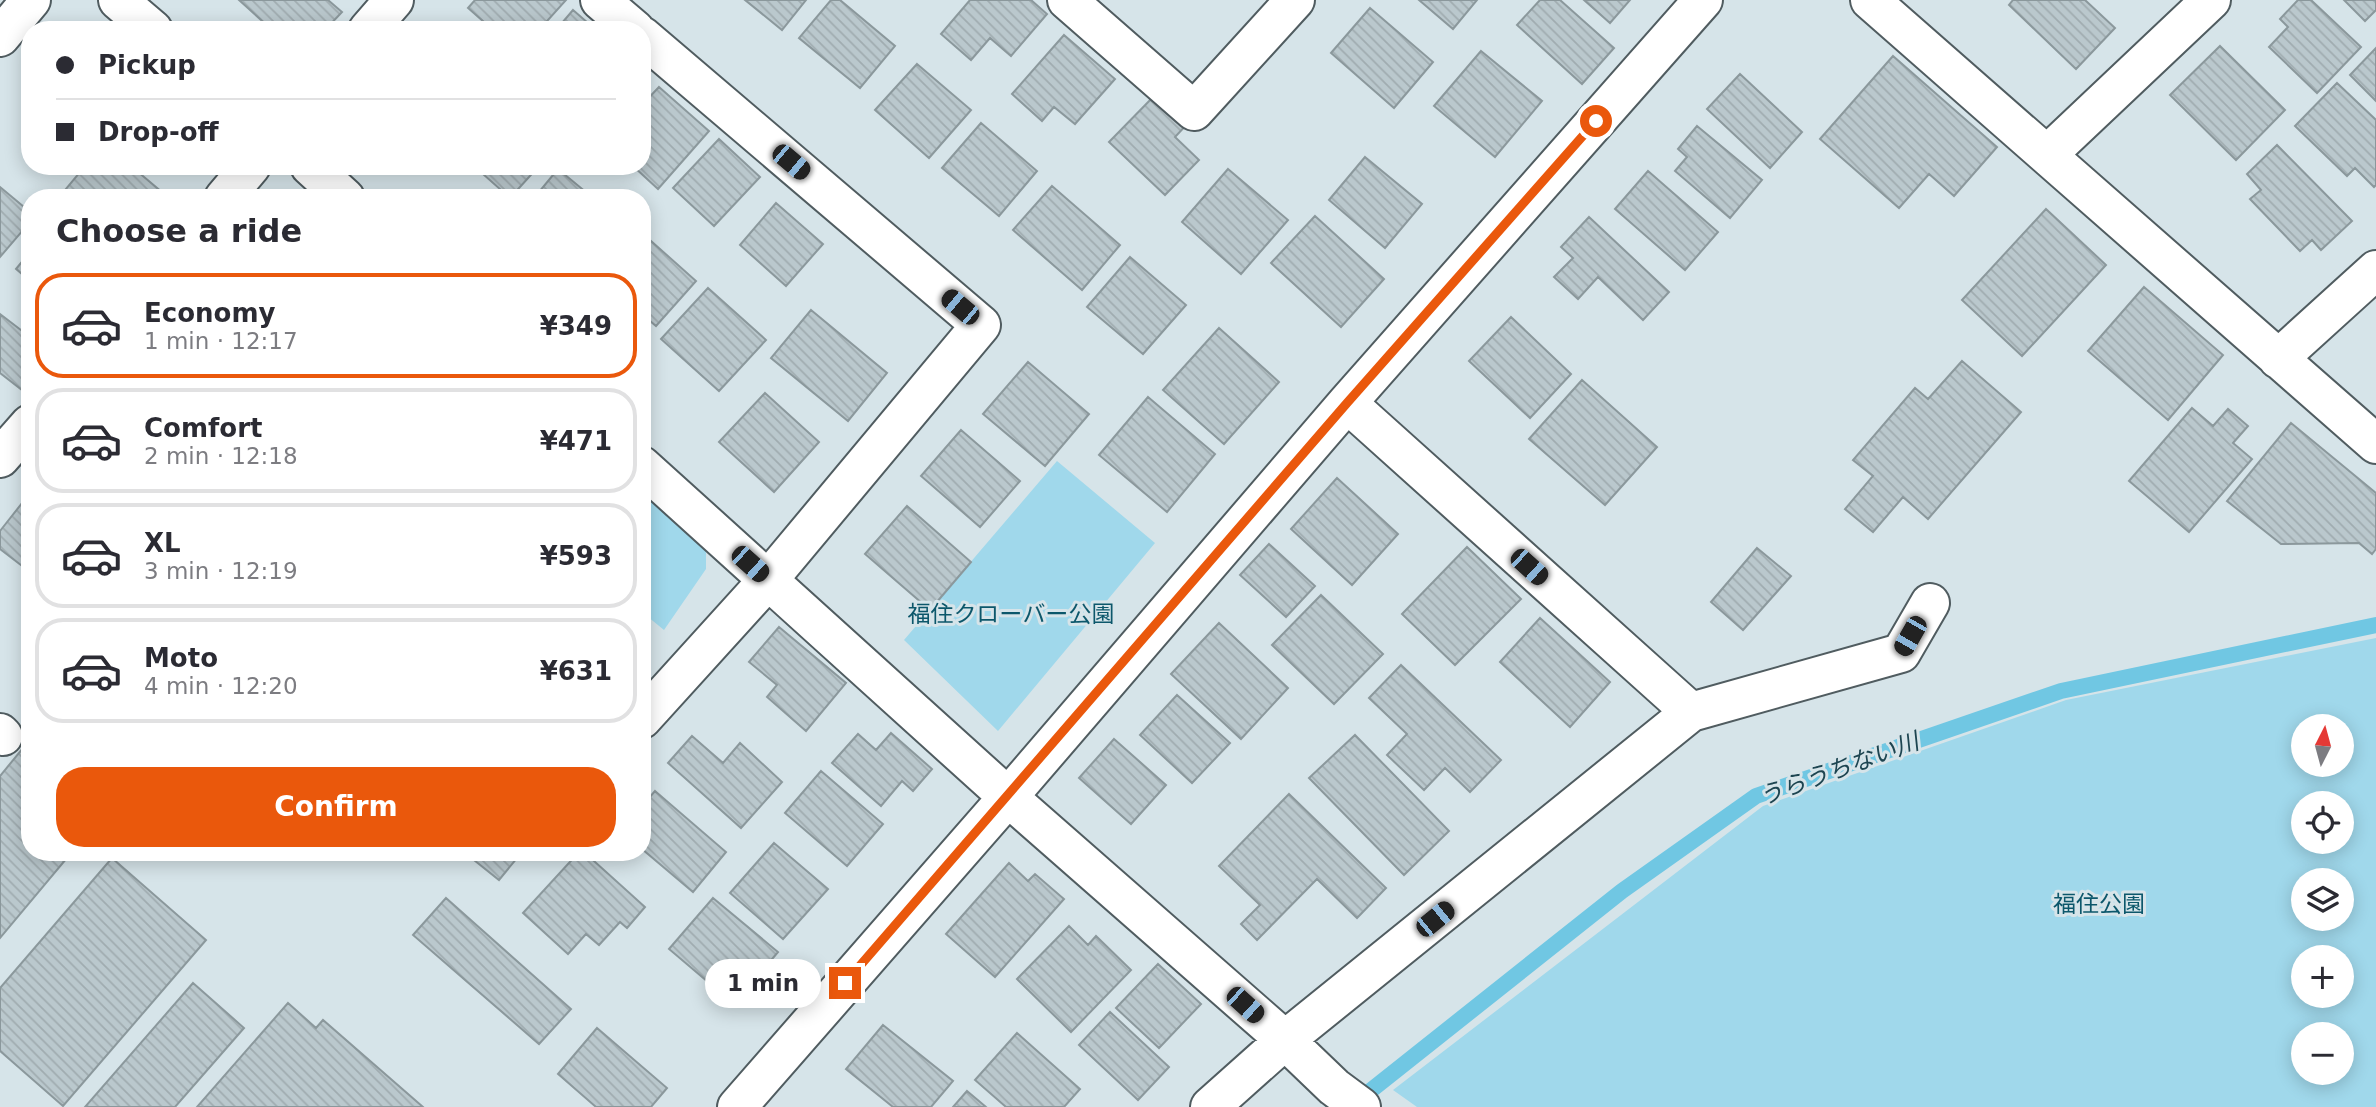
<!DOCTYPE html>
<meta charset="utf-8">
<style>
body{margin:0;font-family:"DejaVu Sans","Noto Sans JP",sans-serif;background:#f2f2f3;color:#2b2b33;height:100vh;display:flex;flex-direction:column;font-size:26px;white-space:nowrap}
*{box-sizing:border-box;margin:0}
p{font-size:23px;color:#7c7c81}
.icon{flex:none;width:38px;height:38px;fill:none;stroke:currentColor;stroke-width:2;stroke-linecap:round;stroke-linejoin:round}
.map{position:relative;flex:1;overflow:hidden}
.sheet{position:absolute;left:21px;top:189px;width:630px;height:672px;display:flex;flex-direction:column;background:#fff;border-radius:28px;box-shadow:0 4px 18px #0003}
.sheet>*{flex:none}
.guide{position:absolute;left:21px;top:21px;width:630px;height:154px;border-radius:28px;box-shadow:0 4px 18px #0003;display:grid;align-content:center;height:154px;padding:0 35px;background:#fff}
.needle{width:46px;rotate:6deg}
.tools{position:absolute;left:2291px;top:714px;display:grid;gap:14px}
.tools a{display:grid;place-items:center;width:63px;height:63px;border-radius:50%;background:#fff;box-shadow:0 4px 18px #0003;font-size:35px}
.end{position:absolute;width:32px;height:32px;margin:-16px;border:9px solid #ea580c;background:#fff;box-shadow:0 0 0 4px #fff}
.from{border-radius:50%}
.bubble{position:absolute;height:49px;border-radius:24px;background:#fff;box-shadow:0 4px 18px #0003;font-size:23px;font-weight:800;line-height:49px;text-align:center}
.car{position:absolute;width:21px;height:42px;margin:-21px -10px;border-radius:9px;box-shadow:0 0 5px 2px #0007;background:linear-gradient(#222 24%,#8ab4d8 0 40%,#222 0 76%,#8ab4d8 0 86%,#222 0)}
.guide b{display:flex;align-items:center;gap:24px;height:66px;font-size:26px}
.guide b+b{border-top:2px solid #e1e1e2}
.guide i{width:18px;height:18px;background:#2b2b33}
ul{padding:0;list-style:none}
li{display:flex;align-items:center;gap:21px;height:105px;margin:0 14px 10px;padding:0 21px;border:4px solid #e1e1e2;border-radius:28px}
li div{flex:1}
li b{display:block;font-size:26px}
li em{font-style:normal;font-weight:800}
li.on{border-color:#ea580c}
li>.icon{width:63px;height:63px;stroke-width:1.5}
h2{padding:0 35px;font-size:32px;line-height:84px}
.action{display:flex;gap:14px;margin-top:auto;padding:14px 35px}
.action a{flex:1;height:80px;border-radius:28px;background:#ea580c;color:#fff;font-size:28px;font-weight:800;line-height:80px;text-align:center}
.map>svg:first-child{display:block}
.green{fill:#a0d8eb;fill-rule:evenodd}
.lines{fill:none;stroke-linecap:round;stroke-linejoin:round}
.stream{stroke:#70c7e3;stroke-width:16}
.building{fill:url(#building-back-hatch);stroke:#8b989c;stroke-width:2}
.minor-casing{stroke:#505c60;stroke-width:42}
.minor{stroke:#fff;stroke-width:38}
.route{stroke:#ea580c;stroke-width:9}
.labels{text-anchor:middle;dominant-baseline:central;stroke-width:6;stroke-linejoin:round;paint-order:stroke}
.park-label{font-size:23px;fill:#0c576b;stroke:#d6e4e9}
.water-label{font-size:24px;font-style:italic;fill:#1d4551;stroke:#d6e4e9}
</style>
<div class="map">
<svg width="2376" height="1107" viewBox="0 0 2376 1107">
<defs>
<pattern id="building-back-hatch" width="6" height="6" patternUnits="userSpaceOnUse" patternTransform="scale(1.75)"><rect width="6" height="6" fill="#bac8cd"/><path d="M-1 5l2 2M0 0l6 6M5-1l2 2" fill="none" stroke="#a0acb0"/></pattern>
</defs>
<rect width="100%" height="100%" fill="#d6e4e9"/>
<!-- green -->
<path class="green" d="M1057 461 1155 543 998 731 904 640Z
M642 492 706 541V569L664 630 642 612Z
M2376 638V1107H1417L1393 1090 1763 806 2066 700ZM2303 726H2342V765H2303ZM2303 803H2342V842H2303ZM2303 880H2342V919H2303ZM2303 957H2342V996H2303ZM2303 1034H2342V1073H2303Z"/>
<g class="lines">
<!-- stream -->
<path class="stream" d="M1355 1103 1622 891 1756 796 2061 691 2376 625"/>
</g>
<!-- building -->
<path class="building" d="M239 0H328L342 12 325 30H272Z
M475 0H566L539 30H493L468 8Z
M745 0H806L782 30Z
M831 0H840L895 46 860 88 799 38Z
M970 0H1031L1047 14 1011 56 990 38 971 60 941 34Z
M1419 0H1477L1453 29Z
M1540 0H1560L1614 48 1582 84 1517 25Z
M1584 0H1630L1610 23Z
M2013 0H2085L2115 28 2076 69 2009 5Z
M2298 0H2311L2361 47 2317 93 2269 47 2288 27 2280 19Z
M2344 0H2376V10L2365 21Z
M1370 8 1433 62 1394 108 1331 53Z
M573 10 596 30H556Z
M1064 35 1115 79 1075 124 1054 107 1042 121 1012 94Z
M2220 46 2285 110 2236 160 2170 95Z
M2376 48V101L2350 75Z
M1481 51 1542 101 1495 157 1434 106Z
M1893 56 1997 147 1954 196 1929 174 1899 208 1820 139Z
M917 64 971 110 929 158 875 110Z
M1740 74 1802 132 1770 168 1707 109Z
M2337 83 2376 120V185L2374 187 2355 168 2347 176 2295 126Z
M659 87 709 131 658 189 633 166H642V105Z
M1158 92 1189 122 1175 137 1199 160 1165 195 1109 142Z
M981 123 1037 171 999 216 942 168Z
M1697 126 1762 180 1730 218 1675 171 1687 157 1678 149Z
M719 139 760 177 714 226 673 188Z
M2277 145 2352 221 2321 250 2312 240 2300 251 2250 199 2261 190 2247 174Z
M1365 157 1422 204 1385 248 1329 200Z
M85 166H131L169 198H75L65 190Z
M474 166H539L510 198Z
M558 169 593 198H534Z
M1228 169 1288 220 1241 274 1182 222Z
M1648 171 1718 232 1685 270 1615 209Z
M1052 186 1120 245 1082 290 1013 230Z
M0 187 30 212V222L0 257Z
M776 203 823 244 786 286 740 245Z
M2046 209 2106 265 2022 356 1962 300Z
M1315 216 1384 279 1341 327 1271 263Z
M1589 217 1669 292 1643 320 1598 277 1578 299 1554 277 1573 258 1561 247Z
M642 233 696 281 656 326 642 314Z
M30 252V281L16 269Z
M1130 257 1186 305 1143 354 1087 307Z
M2144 287 2223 355 2168 420 2088 351Z
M708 288 766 340 719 391 661 339Z
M811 310 887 373 848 421 771 358Z
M0 314 30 337V379L22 390 0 373Z
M1511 317 1571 374 1530 418 1469 361Z
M1219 328 1279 382 1224 444 1163 390Z
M1962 361 2021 412 1928 519 1903 497 1873 532 1845 509 1873 476 1853 460 1915 388 1928 399Z
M1028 362 1089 414 1045 466 983 414Z
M1582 380 1657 447 1605 505 1529 439Z
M765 393 819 442 774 492 719 442Z
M1148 397 1215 454 1167 512 1099 455Z
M2192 408 2213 426 2228 409 2248 426 2233 443 2252 459 2189 532 2129 481Z
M2291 423 2376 493V549L2372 554 2359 543 2281 544 2227 501Z
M961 430 1020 481 980 527 921 476Z
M1337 478 1398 534 1352 585 1291 529Z
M30 493V572L0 549V531Z
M907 506 971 562 930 610 865 554Z
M1269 544 1315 586 1286 617 1240 575Z
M1467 547 1521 599 1455 665 1402 614Z
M1757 548 1791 576 1743 630 1711 602Z
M1321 595 1383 654 1334 704 1272 645Z
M1540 618 1610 682 1570 727 1500 662Z
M1219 623 1288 688 1241 739 1171 674Z
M779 627 846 683 806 731 767 697 777 685 749 662Z
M1401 665 1501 760 1470 792 1445 768 1424 790 1387 755 1407 734 1369 698Z
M1177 695 1230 743 1192 783 1140 735Z
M891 733 932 769 913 791 902 781 881 806 832 763 858 734 876 750Z
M1355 735 1449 831 1404 875 1309 778Z
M692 736 723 763 740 743 782 782 741 828 668 763Z
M1114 739 1166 785 1131 824 1079 778Z
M28 742 30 852H72L0 938V776Z
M821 771 883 824 847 866 785 813Z
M655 791 726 852 693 892 642 849V833L647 828 642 824V806Z
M1289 794 1386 888 1357 918 1317 879 1257 940 1241 924 1260 905 1219 866Z
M774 843 828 889 783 939 730 893Z
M464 852H522L499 880Z
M579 852H584L645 907 627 928 620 922 599 945 586 934 568 954 523 913Z
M112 858 206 940 63 1106 0 1051V988Z
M1009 863 1028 881 1035 874 1064 899 995 977 946 934Z
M446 898 571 1009 539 1044 413 935Z
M713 898 778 952 734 1004 669 949Z
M1069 926 1088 945 1096 936 1131 970 1071 1032 1017 979Z
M1158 964 1201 1004 1159 1048 1116 1008Z
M193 983 244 1028 175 1107H85Z
M288 1003 316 1028 323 1020 423 1107H197Z
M1110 1012 1169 1067 1138 1100 1079 1045Z
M883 1025 953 1081 931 1107H893L846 1069Z
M597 1028 667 1088 651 1107H596L558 1074Z
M1017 1033 1080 1089 1064 1107H1006L975 1080Z
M967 1091 986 1107H953Z"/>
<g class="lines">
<!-- minor casing -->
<g class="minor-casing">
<path id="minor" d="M118 0 153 30
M600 0 635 30
M1067 0 1194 111 1295 0
M1870 0 2376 444
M368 30 394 0
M642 36 981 325 768 580 642 719
M0 37 31 0
M2048 154 2211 0
M310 166 345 198
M224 198 251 166
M2278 359 2376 270
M1347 403 1691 712
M0 458 30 424
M642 466 1008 797 1285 1040 1334 1087 1361 1107
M0 733 3 736
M737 1107 1008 797 1347 403 1703 0
M1210 1107 1285 1040 1691 712 1901 653 1930 603"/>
</g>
<!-- minor -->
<use href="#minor" class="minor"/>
</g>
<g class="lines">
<!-- route -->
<path class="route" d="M845 983 1347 403 1596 121"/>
</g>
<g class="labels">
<!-- park labels -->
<g class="park-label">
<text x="1011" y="614">福住クローバー公園</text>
<text x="2099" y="904">福住公園</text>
</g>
<!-- water labels -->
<g class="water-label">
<text transform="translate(1839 769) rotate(-20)">うらうちない川</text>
</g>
</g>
</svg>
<div class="tools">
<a><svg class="needle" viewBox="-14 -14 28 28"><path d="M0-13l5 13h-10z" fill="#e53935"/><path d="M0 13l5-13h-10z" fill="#7c7c81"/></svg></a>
<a><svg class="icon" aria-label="locate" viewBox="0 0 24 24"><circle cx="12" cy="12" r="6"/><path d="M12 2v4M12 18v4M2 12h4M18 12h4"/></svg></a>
<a><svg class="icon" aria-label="layers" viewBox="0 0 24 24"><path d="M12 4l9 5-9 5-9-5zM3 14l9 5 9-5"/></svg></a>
<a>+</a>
<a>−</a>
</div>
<i class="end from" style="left:1596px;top:121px"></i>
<i class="end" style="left:845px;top:983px"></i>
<div class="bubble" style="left:705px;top:959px;width:116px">1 min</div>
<i class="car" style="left:791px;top:162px;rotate:130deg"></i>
<i class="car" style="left:960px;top:307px;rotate:310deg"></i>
<i class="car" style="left:750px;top:564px;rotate:132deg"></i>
<i class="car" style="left:1529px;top:567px;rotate:132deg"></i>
<i class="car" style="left:1910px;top:636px;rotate:210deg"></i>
<i class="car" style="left:1435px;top:919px;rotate:51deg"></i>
<i class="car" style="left:1245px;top:1005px;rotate:132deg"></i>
<div class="guide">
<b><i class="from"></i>Pickup</b>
<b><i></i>Drop-off</b>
</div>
<section class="sheet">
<h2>Choose a ride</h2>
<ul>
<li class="on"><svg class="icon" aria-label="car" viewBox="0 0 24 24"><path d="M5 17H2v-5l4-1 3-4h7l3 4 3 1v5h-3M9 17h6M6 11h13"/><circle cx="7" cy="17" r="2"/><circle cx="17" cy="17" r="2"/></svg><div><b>Economy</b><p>1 min · 12:17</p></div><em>¥349</em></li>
<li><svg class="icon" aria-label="car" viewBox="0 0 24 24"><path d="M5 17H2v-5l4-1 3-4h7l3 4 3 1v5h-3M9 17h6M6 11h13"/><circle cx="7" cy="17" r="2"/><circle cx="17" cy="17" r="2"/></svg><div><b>Comfort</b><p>2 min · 12:18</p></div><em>¥471</em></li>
<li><svg class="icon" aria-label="car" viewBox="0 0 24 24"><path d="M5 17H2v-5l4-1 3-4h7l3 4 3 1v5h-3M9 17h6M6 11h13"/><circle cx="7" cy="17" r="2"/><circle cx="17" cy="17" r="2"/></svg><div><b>XL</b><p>3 min · 12:19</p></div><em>¥593</em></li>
<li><svg class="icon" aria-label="car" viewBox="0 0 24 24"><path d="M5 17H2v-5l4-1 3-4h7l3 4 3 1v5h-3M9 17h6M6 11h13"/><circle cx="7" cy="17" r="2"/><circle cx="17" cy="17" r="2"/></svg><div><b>Moto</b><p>4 min · 12:20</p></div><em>¥631</em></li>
</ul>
<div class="action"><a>Confirm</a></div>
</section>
</div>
